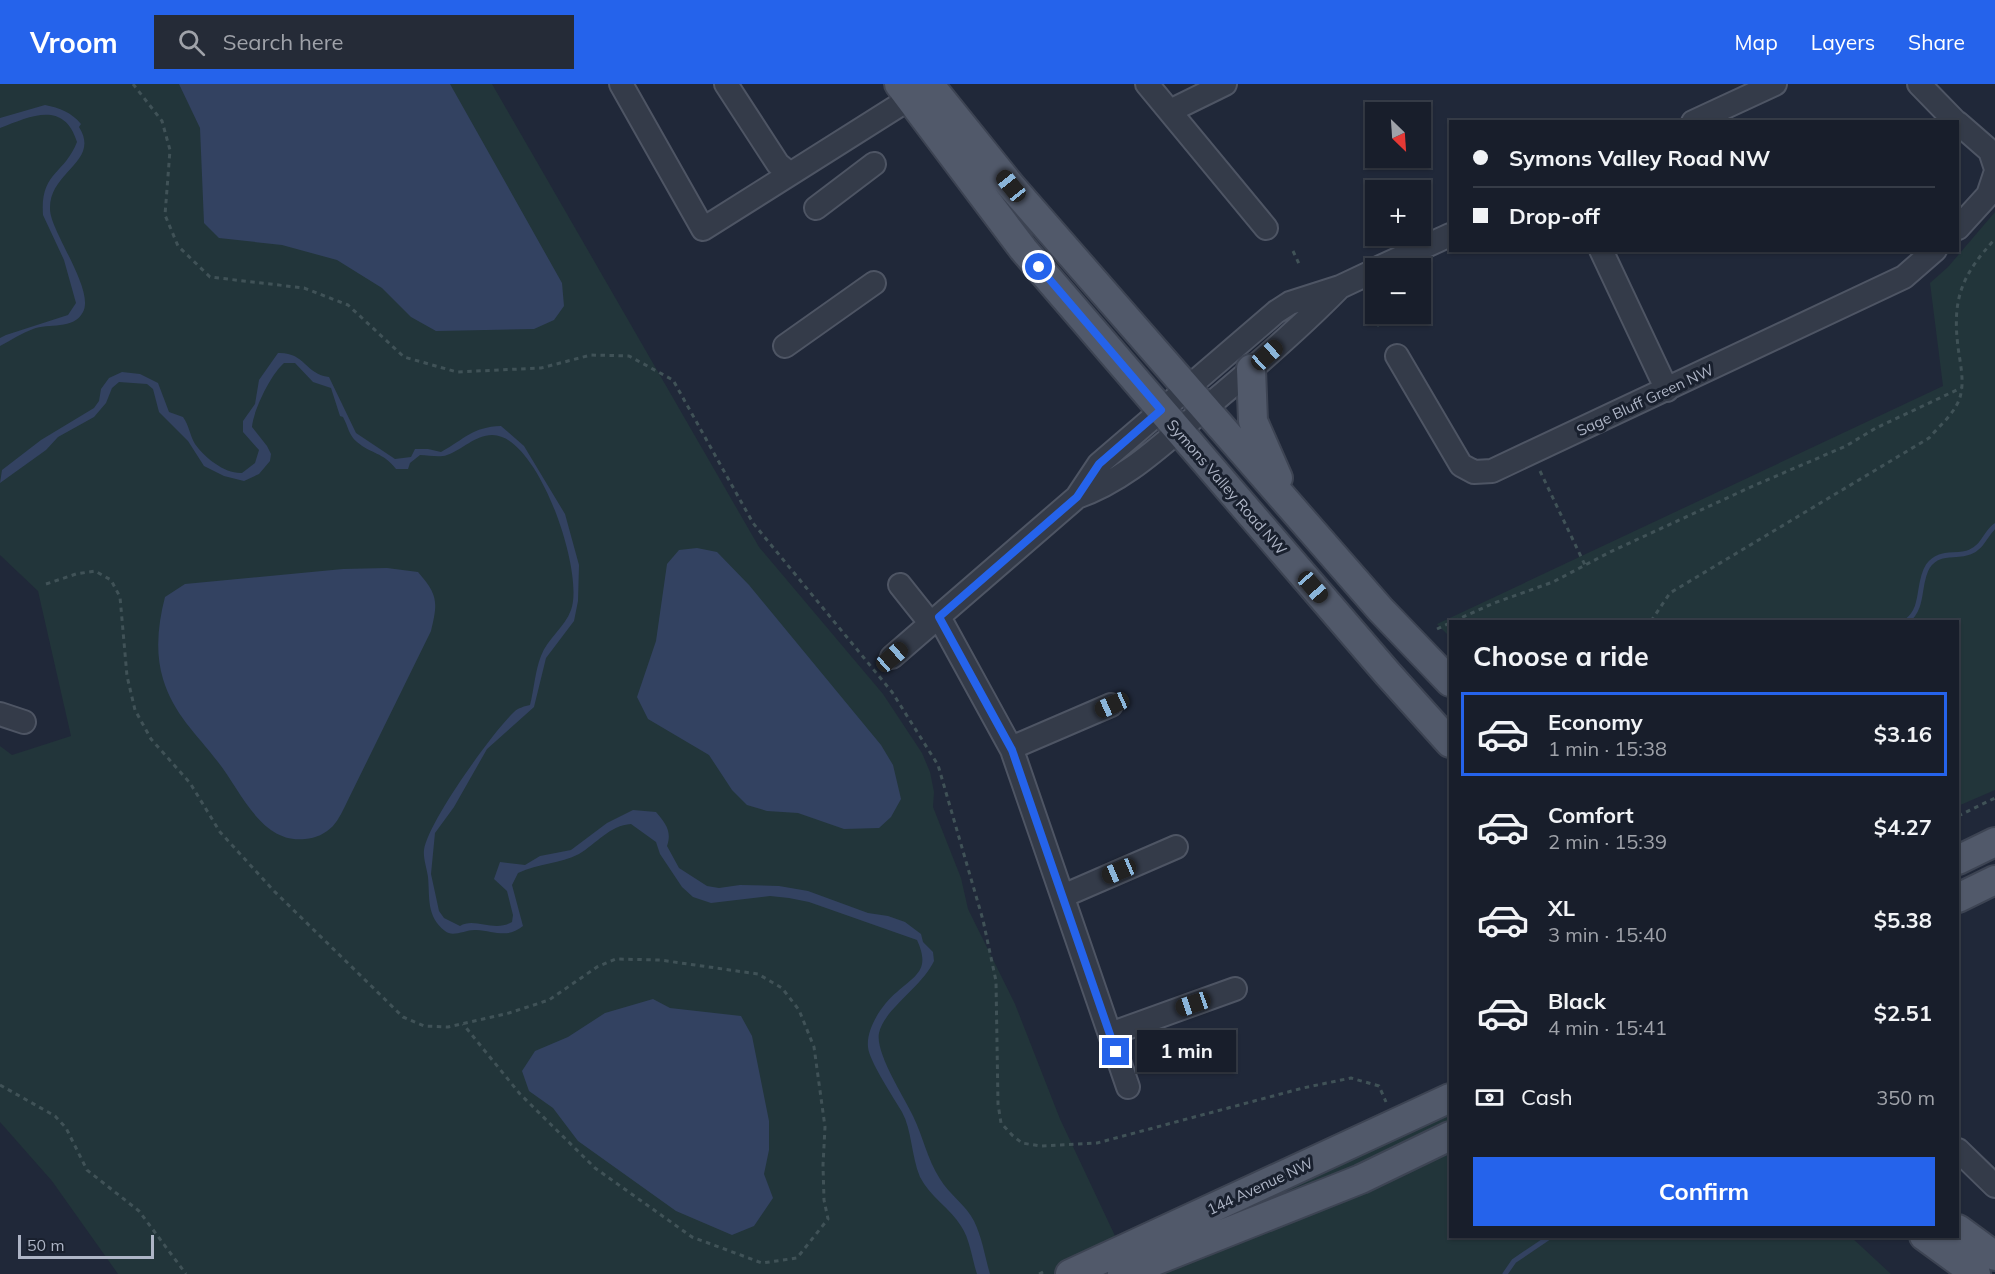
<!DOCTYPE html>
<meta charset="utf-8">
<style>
body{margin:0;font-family:Mulish,sans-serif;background:#252b37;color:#f1f3f6;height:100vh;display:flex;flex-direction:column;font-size:22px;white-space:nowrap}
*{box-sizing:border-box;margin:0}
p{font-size:20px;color:#9fa2a9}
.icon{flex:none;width:33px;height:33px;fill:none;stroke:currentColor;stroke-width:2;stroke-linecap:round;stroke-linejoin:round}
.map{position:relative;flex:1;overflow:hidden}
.drawer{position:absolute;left:1449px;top:536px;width:510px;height:618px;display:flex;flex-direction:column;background:#181e2b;border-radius:0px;box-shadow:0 2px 4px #0004,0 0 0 2px #363c47}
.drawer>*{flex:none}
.banner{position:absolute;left:1449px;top:36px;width:510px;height:132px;border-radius:0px;box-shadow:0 2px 4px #0004,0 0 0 2px #363c47;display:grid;align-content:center;height:132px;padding:0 24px;background:#181e2b}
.needle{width:39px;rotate:155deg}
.fabs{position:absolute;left:1365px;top:18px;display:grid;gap:12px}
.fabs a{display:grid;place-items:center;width:66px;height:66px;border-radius:0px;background:#181e2b;box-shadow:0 2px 4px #0004,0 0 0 2px #363c47;font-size:30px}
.scale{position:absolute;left:18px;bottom:15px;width:136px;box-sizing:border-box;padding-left:6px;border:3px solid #aeb5c6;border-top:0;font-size:16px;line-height:21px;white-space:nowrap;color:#aeb5c6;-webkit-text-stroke:4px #19202e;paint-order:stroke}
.end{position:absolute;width:27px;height:27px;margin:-14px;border:8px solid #2563eb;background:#fff;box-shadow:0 0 0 3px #fff}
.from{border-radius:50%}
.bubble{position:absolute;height:42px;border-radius:0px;background:#181e2b;box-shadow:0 2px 4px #0004,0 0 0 2px #363c47;font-size:20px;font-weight:700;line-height:42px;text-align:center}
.car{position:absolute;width:18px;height:36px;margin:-18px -9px;border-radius:8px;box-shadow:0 0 4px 2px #0007;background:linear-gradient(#222 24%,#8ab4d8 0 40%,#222 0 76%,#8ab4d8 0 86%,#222 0)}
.banner b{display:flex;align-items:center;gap:21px;height:57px;font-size:22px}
.banner b+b{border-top:2px solid #363c47}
.banner i{width:15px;height:15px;background:#f1f3f6}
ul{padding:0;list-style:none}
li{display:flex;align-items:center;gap:18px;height:84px;margin:0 12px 9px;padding:0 12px;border:3px solid transparent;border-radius:0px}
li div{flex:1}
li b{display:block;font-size:22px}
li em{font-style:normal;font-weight:700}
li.selected{border-color:#2563eb}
li>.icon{width:54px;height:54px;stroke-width:1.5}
h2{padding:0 24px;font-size:27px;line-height:72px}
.pay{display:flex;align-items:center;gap:15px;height:66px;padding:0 24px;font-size:22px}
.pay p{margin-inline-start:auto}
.primary-button{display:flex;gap:12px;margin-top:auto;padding:12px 24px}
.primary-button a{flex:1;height:69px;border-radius:0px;background:#2563eb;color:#fff;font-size:24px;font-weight:700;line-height:69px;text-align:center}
header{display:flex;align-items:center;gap:36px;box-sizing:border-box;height:84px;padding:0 30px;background:#2563eb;color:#fff}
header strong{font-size:28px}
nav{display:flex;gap:33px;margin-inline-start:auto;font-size:21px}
.search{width:420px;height:54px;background:#252b37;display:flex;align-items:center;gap:15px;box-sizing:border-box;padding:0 21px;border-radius:0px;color:#9fa2a9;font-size:22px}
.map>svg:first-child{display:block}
.green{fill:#22353a}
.water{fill:#334261}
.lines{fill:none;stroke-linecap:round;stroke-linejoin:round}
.stream{stroke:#334261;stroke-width:5}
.minor-casing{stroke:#4e5564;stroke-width:26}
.major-casing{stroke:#3d4453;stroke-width:32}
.path{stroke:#405257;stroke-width:3;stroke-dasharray:4.5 4.5;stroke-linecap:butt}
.minor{stroke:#343b49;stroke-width:22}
.major{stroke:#51596a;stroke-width:28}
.route{stroke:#2563eb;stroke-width:8}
.labels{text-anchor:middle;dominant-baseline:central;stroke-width:6;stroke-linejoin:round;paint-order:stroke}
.street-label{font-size:15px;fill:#aeb5c6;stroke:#19202e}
</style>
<header>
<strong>Vroom</strong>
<div class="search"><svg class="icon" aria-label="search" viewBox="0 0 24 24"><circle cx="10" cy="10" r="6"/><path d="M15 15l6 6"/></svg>Search here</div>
<nav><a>Map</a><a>Layers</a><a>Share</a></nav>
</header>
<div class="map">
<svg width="1995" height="1190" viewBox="0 0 1995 1190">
<rect width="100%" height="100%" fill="#202839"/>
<!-- green -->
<path class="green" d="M0 0H492L759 463 883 610 922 669 930 688 934 708 933 723 961 794 968 825 1015 920 1060 1035 1132 1188 1450 1022V1152H1850L1891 1190H118L52 1097 0 1038V662L12 671 71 652 38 507 0 471Z
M1995 128V706L1958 722V537H1450V553L1437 540 1943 302 1930 199 1948 183Z"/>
<!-- water -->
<path class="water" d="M179 0H450L562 199 564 222 554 236 534 245 436 247 411 233 382 204 337 176 282 161 219 154 204 139 200 44Z
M45 21C60 24 71 28 81 40L79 43C101 78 49 87 50 125 50 147 95 206 83 228 74 246 48 239 33 245 22 249 11 256 0 262V254L6 251 68 231 76 219 64 176 43 131C40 88 64 91 77 58 64 16 31 32 0 44V34Z
M278 269C305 268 305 290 329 293L356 349 395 375 411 373 415 365H428L441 368C465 355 472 343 501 342L524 362 565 430 579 481 578 517 574 537 546 574 534 623 487 665 454 723 435 749 431 790 439 827 444 834 460 842C475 833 494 849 512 838L513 831 507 807 494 795 500 778 525 781 540 772 571 766 607 739 633 726 656 728C666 740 672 747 667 762L679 784 707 802 719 804 740 801 779 802 808 807 868 829 888 832 905 838 921 850 923 858 933 868 934 877C922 903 884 925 879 949 875 969 904 1013 913 1032 923 1052 927 1075 940 1095 949 1110 966 1121 974 1137 982 1153 985 1173 990 1190H977C972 1175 970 1155 961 1142 950 1124 930 1113 920 1093 911 1071 912 1046 902 1028 894 1014 869 977 868 963 866 944 883 919 897 908 918 890 930 885 917 856L809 818 789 814 770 812 711 819 693 813 682 803 660 770 656 758 631 740C610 741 596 760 579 770 560 780 539 779 518 789L512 801 523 842C507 855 495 847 476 846 466 845 453 854 445 847 426 832 430 814 428 793 427 785 423 774 424 766 428 738 492 649 514 628 518 624 525 622 530 621 534 605 535 587 541 572 547 555 565 543 571 526 585 489 538 350 492 351 475 351 462 366 447 371 439 374 429 371 420 371L410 379 408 385H396C383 368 371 370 357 358 349 352 348 342 343 333L340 332 331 304 313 298 295 279H284C271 290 253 327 252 343L267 362 271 370 270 377 259 390 244 397 224 392 204 382 188 357 159 328 153 305 147 300 119 298 112 304 106 319 94 333 58 353 46 366 0 399 2 386 41 356 94 324 99 317 101 305 109 294 122 288 140 290 158 299 169 328 183 333C189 341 190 352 195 360 205 374 225 390 242 389L255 379 259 366 243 348V337L255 320 259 296Z
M697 464 717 468 749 501 881 661 893 681 901 715 891 733 879 744 844 745 798 729 767 727 747 721 732 706 709 671 648 635 637 613 656 557 667 480 679 466Z
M387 484 418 488C438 511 438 518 431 547L347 718C343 726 339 735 333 742 325 750 316 754 305 755 261 760 241 707 218 678 196 649 174 631 163 595 155 568 158 540 165 513L185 500 343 485Z
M653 915 670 924 741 932 752 952 769 1037V1066L764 1090 773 1114 754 1142 732 1151 676 1127 578 1057 553 1024 529 1007 522 987 535 967 568 953 605 929Z"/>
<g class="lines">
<!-- stream -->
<path class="stream" d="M1907 537C1925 523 1917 499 1928 482 1939 466 1955 474 1970 468 1983 463 1985 450 1995 442
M1505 1190 1514 1177 1551 1152"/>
<!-- minor casing -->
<g class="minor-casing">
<path id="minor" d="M621 0 703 145 909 15
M726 0 778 80 789 89
M1147 0 1266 144
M1919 0 1956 38
M1170 27 1225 0
M1693 38 1775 0
M1958 39 1990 67 1995 82
M816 124 874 80
M1958 144 1988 111 1995 90
M1601 166 1667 306
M1378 184 1450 151
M785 262 874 199
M1397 272 1461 381 1474 388 1492 387 1904 193 1935 166
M1077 413C1126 396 1162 360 1202 327 1249 288 1296 248 1339 204
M900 501 931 540
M939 533 1012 666 1128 1003
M892 573 1077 413 1099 380 1276 228 1290 219 1340 203 1376 186
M0 630 24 638
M1011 664 1111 621
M1063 812 1176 763
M1110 950 1235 905
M1958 1066 1995 1102"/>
</g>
<!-- major casing -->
<g class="major-casing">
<path id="major" d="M899 0 1023 165 1388 590 1450 659
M929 0 1011 102 1380 525 1450 598
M1251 285 1253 337 1278 394
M1958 776 1995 758
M1958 814 1995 796
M1958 1145 1995 1172
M1924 1152 1976 1190
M1070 1190 1450 1014
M1122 1190 1361 1095 1450 1052"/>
</g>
<!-- path -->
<path class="path" d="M133 0 162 37 170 66 165 131 178 162 210 193 304 204 348 221 404 273 457 288 541 284 591 271 629 272 673 296 753 439 892 608 938 681 983 836 996 897 998 1020 1001 1039 1012 1051 1022 1059 1040 1062 1097 1059 1303 1004 1351 994 1379 1002 1386 1018
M1293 167 1300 182
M1373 230 1380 244
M1540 387 1585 481
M46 500 76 490 95 487 111 496 120 513 127 592 135 626 151 655 190 699 220 748 274 807 403 933 424 942 448 943 509 929 549 916 597 883 616 875 660 876 758 890 782 904 799 926 814 963 825 1043 823 1081 824 1116 828 1135 797 1174 762 1179 692 1153 595 1084 520 1010 463 940
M1454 537 1494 519 1553 498 1610 468 1753 402 1846 362 1876 344 1961 304
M1651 537 1670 509 1929 354C1940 341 1958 327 1961 309 1964 295 1960 278 1958 263 1952 214 1962 191 1995 155
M1437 545 1450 539
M1958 732 1995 714
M0 1001 55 1032 66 1044 87 1086 139 1127 186 1190
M1039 1190 1047 1186"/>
<!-- minor -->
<use href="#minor" class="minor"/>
<!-- major -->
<use href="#major" class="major"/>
</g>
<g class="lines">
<!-- route -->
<path class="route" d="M1039 183 1161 326 1099 380 1077 413 939 533 1012 666 1116 968"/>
</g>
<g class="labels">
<!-- street labels -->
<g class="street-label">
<text transform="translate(1645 316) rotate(-25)">Sage Bluff Green NW</text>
<text transform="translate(1227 403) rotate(49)">Symons Valley Road NW</text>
<text transform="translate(1260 1102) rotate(-25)">144 Avenue NW</text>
</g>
</g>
</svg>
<div class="fabs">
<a><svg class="needle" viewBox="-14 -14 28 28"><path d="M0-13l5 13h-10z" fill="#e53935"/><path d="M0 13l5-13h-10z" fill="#9fa2a9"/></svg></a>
<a>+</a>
<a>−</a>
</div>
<div class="scale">50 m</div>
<i class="end from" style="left:1039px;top:183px"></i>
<i class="end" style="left:1116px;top:968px"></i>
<div class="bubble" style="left:1137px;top:946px;width:99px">1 min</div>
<i class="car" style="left:1011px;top:102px;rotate:321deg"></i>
<i class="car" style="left:1267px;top:271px;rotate:48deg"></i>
<i class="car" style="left:1313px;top:503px;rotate:139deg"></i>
<i class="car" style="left:892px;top:573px;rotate:49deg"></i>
<i class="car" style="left:1112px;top:621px;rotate:246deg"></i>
<i class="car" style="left:1119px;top:787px;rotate:247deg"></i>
<i class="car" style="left:1193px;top:920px;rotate:251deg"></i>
<div class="banner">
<b><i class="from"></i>Symons Valley Road NW</b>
<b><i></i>Drop-off</b>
</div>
<section class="drawer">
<h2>Choose a ride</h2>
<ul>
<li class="selected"><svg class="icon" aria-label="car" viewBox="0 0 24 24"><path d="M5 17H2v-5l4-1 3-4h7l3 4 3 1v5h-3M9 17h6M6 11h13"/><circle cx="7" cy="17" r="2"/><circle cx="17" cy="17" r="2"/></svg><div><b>Economy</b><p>1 min · 15:38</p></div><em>$3.16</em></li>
<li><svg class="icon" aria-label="car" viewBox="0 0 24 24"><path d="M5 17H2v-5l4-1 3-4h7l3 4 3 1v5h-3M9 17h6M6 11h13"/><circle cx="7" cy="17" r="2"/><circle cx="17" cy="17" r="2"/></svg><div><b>Comfort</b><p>2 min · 15:39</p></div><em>$4.27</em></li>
<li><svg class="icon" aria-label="car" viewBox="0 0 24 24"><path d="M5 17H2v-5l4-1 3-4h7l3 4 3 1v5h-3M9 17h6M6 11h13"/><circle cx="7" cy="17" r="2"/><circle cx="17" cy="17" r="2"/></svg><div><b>XL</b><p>3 min · 15:40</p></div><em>$5.38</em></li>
<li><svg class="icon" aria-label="car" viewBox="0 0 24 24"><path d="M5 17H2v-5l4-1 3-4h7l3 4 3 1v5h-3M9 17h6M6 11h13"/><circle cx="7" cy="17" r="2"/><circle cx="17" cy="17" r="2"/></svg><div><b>Black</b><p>4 min · 15:41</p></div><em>$2.51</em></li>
</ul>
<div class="pay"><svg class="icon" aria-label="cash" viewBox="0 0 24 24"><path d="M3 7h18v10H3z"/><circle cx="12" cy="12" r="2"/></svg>Cash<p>350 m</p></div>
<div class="primary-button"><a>Confirm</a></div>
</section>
</div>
